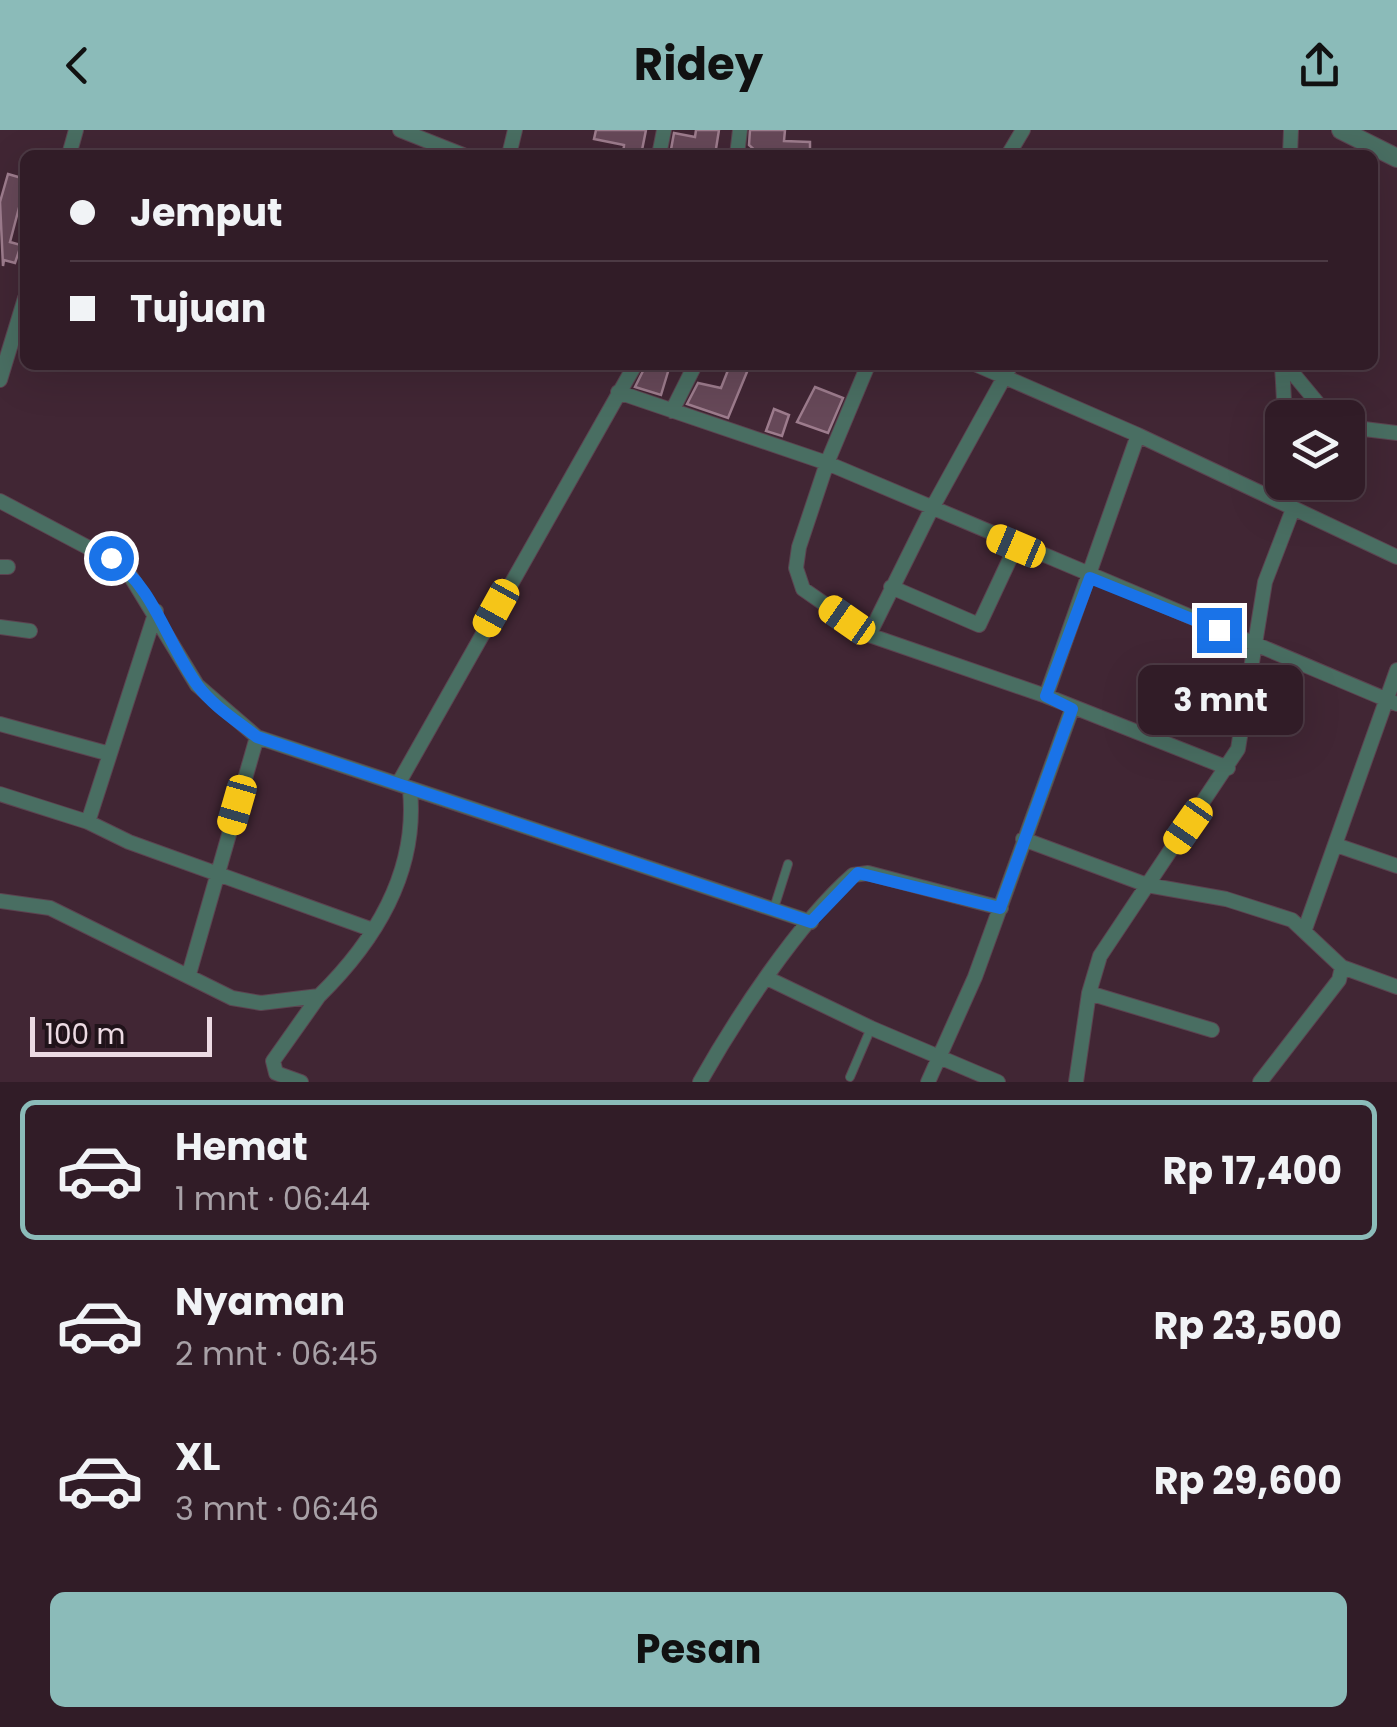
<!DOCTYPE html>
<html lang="id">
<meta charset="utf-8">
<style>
body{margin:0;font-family:Poppins,sans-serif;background:#3d2933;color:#f1f3f6;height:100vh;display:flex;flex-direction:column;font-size:38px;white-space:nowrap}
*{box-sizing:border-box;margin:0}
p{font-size:32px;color:#a8a1a7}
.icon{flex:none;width:55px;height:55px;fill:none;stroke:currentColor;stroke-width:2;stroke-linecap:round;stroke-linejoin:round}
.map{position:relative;height:952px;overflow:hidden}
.drawer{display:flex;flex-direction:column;background:#311c27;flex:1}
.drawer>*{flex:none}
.top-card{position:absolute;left:20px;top:20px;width:1358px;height:220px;border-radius:15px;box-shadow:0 10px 40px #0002,0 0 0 2px #4c3a44;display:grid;align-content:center;height:220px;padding:0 50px;background:#311c27}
.buttons{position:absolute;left:1265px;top:270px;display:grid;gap:20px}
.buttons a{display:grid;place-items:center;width:100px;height:100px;border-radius:15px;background:#311c27;box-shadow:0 10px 40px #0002,0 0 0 2px #4c3a44;font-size:50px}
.scale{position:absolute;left:30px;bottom:25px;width:182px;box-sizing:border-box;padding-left:10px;border:5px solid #ecdae3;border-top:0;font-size:28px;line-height:35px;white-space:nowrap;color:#ecdae3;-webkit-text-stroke:8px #20131a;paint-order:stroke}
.end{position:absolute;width:45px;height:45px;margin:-22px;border:12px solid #1a73e8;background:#fff;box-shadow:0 0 0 5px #fff}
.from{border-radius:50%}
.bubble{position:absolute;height:70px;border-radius:15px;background:#311c27;box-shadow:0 10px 40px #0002,0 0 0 2px #4c3a44;font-size:32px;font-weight:700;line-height:70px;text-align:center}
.car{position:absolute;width:30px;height:60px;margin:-30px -15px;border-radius:12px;box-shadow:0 0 8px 2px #0007;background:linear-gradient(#f5c518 24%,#345 0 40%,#f5c518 0 76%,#345 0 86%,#f5c518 0)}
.top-card b{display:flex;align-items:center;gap:35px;height:95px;font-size:38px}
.top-card b+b{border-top:2px solid #4c3a44}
.top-card i{width:25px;height:25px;background:#f1f3f6}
ul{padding:18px 0 0;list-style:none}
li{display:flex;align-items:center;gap:30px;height:140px;margin:0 20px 15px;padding:0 30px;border:5px solid transparent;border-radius:15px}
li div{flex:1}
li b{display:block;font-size:38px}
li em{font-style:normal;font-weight:700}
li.selected{border-color:#8bbbb9}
li>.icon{width:90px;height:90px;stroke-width:1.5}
.primary-button{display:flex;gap:20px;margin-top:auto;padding:20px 50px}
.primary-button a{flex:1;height:115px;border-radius:15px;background:#8bbbb9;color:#111;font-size:40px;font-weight:700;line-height:115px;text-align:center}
header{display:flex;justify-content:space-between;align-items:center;height:130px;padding:0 50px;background:#8bbbb9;color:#111;font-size:45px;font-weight:700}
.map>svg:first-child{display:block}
.building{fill:#664858;stroke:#9d7c8d;stroke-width:2.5}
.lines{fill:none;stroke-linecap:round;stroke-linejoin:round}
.service-casing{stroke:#5c4350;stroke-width:10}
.minor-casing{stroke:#5c4350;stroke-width:16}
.tertiary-casing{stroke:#5c4350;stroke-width:20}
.service{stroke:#496e62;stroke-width:8}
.minor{stroke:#496e62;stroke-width:14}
.tertiary{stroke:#496e62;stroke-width:18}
.route{stroke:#1a73e8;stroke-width:12}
</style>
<header><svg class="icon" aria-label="back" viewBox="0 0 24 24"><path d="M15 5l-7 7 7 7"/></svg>Ridey<svg class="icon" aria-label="share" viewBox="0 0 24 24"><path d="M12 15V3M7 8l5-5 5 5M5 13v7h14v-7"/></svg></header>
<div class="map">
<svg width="1397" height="952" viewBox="0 0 1397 952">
<rect width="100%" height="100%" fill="#412634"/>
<!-- building -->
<path class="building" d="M596 0H646L641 25H623L624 15 594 9Z
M696 0H719L715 25H670L674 3 695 7Z
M750 0H785L784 11 810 12V25H760L749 15Z
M8 44 25 49V76L20 74 10 112 21 115 15 133 4 130 3 136 0 72Z
M646 235H670L661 265 635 257Z
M730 235 749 237 728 288 687 274 698 253 721 258Z
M815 257 843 268 828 303 797 292Z
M774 279 789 285 782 306 766 301Z"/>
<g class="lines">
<!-- service casing -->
<g class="service-casing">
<path id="service" d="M774 778 788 734
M850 947 871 898"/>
</g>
<!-- minor casing -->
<g class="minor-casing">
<path id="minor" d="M400 0 463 25
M69 25 76 0
M509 25 515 0
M659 25 664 0
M737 25 740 0
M1008 25 1023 0
M1290 25 1291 0
M868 235 827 333 799 417 796 438 803 459 869 505 1046 566 1228 638
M977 235 1138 305 1397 427
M1282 235 1285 288
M1286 235 1330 288
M0 250 25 168
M618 262 827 333 1397 574
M672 281 695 235
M1348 297 1397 303
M1288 352V375
M0 371 125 437 197 555 257 607 811 792
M0 437H8
M891 457 979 495 1016 416
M0 497 30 501
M869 505 931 380 1011 235
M1046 566 1138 305
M0 594 110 624
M398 654 635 235
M0 664 88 692 129 712 373 800
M88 692 156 481
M1023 709 1147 755 1226 769 1292 790 1342 837 1397 857
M1336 715 1397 736
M0 771 50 778 232 868 261 873 319 866C376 810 418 742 410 660
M1305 799 1397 540
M189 844 257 607
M769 849 871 898 998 952
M1089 863 1212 900
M301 952 276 943 273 931 319 866
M700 952C736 888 798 793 853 745L868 743 1001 778
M928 952 975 847 1072 579
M1076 952 1089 863 1100 826 1238 619 1265 452 1293 379
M1260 952 1339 850 1342 837"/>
</g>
<!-- tertiary casing -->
<g class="tertiary-casing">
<path id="tertiary" d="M1341 0 1397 28"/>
</g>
<!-- service -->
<use href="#service" class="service"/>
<!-- minor -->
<use href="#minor" class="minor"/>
<!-- tertiary -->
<use href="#tertiary" class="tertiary"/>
</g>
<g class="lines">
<!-- route -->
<path class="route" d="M111 428C154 456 168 516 198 556 214 577 237 591 257 607L811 792 858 743 1000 778 1072 579 1046 566 1090 448 1219 500"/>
</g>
</svg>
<div class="buttons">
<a><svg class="icon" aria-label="layers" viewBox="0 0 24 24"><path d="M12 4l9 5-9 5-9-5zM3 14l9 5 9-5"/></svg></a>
</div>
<div class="scale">100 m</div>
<i class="end from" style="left:111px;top:428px"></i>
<i class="end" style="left:1219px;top:500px"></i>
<div class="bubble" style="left:1138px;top:535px;width:165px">3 mnt</div>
<i class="car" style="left:1016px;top:416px;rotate:293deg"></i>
<i class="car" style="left:496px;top:478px;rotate:209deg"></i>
<i class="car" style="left:847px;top:490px;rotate:305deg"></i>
<i class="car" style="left:237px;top:675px;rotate:196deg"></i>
<i class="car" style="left:1188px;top:696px;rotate:215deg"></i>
<div class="top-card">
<b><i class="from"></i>Jemput</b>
<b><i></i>Tujuan</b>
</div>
</div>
<section class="drawer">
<ul>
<li class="selected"><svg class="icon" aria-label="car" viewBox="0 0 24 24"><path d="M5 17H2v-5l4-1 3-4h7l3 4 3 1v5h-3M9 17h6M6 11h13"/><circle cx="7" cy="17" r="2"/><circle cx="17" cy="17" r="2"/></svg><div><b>Hemat</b><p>1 mnt · 06:44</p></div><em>Rp 17,400</em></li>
<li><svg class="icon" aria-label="car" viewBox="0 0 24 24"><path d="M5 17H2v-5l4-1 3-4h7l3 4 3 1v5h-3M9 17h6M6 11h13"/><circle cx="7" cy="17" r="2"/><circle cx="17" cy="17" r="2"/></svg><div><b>Nyaman</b><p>2 mnt · 06:45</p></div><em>Rp 23,500</em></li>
<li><svg class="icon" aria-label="car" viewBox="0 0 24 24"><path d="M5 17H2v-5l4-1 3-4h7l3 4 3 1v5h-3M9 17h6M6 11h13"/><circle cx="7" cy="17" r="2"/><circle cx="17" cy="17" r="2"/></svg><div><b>XL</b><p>3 mnt · 06:46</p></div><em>Rp 29,600</em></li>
</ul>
<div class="primary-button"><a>Pesan</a></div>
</section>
